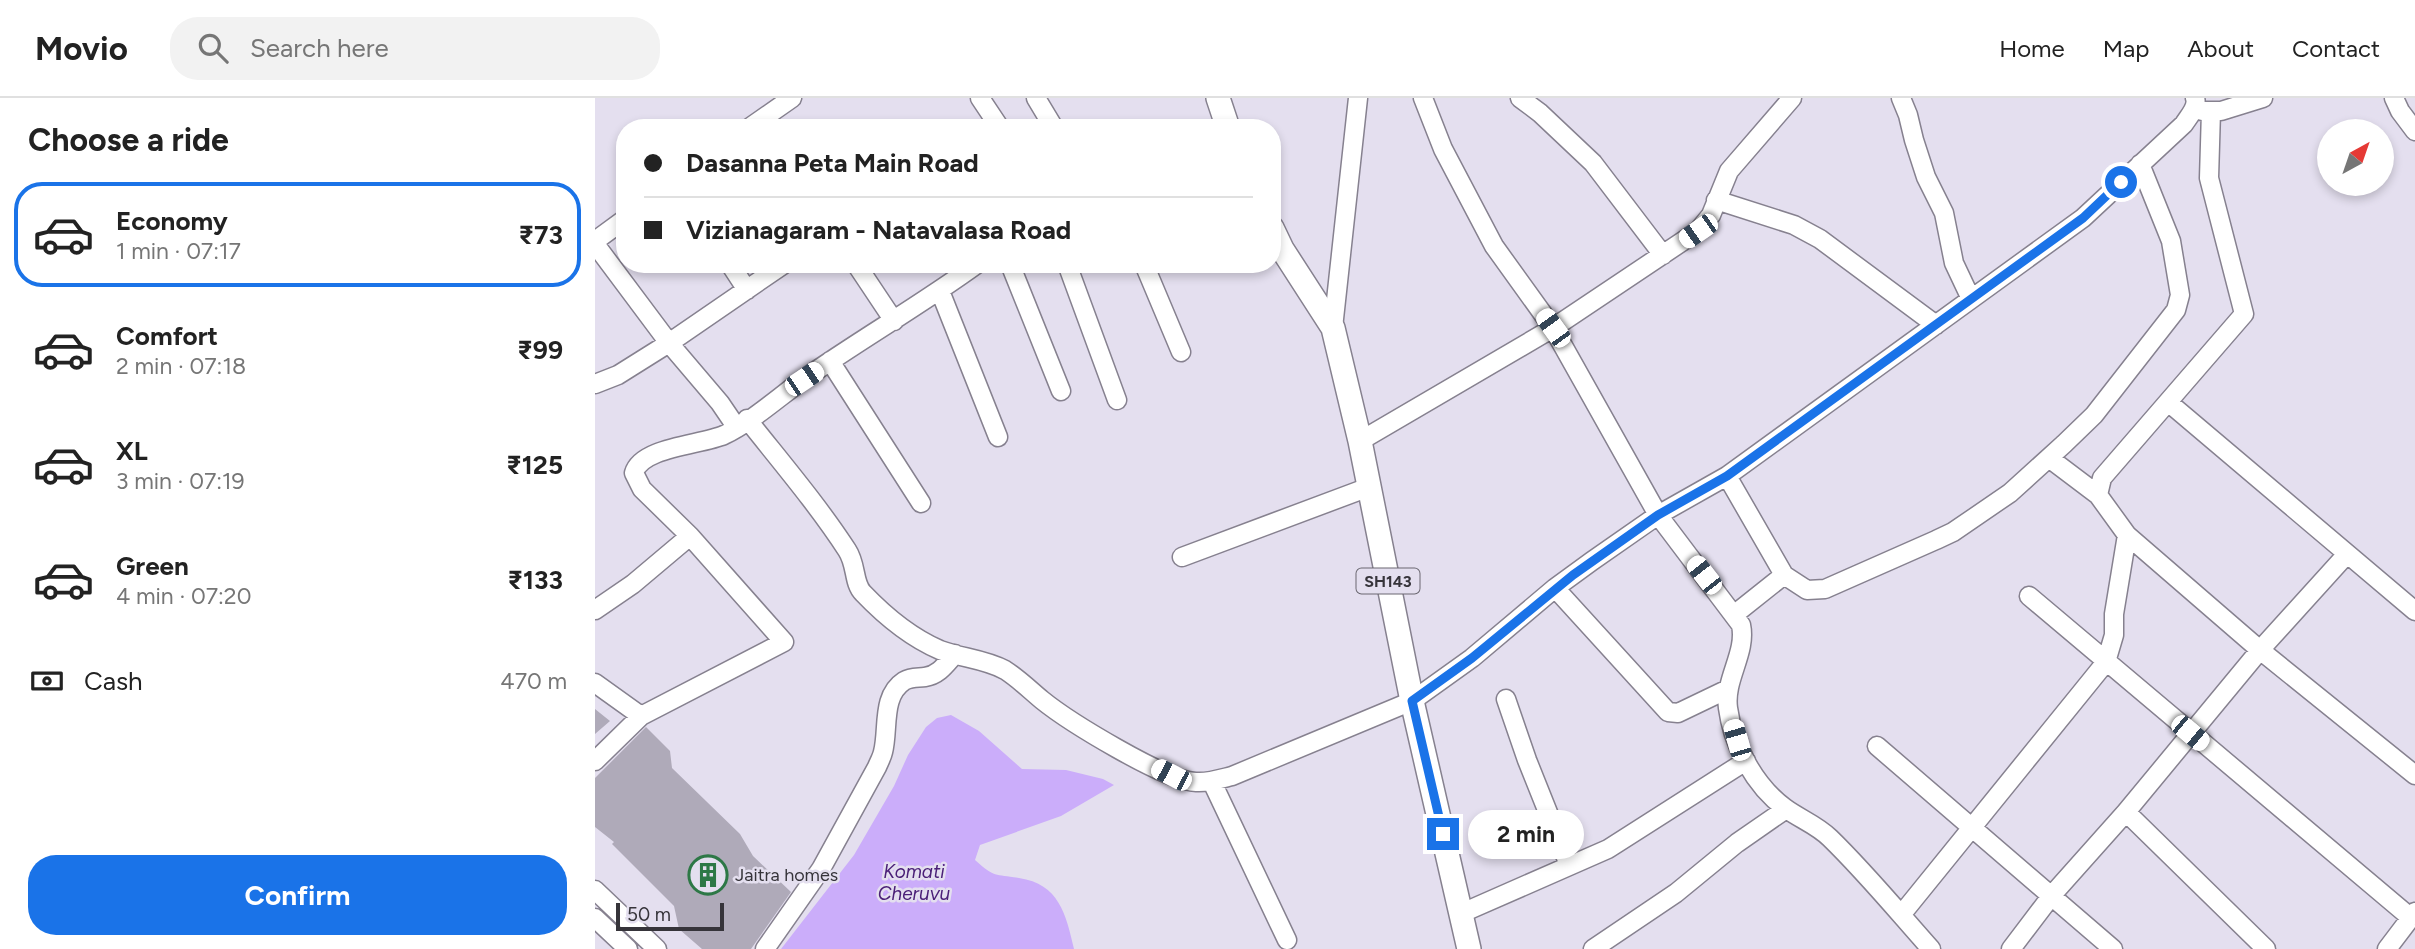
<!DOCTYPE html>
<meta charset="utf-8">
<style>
body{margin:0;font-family:Figtree,sans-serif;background:#f2f2f2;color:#222;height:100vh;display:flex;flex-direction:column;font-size:26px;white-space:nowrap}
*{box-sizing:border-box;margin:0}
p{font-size:23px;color:#767676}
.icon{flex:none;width:38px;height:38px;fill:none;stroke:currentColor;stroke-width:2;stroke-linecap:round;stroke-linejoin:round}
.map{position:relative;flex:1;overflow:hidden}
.panel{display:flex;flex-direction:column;background:#fff;width:595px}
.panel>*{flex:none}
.top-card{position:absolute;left:21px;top:21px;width:665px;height:154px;border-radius:28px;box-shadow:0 4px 10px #0003;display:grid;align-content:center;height:154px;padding:0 28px;background:#fff}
.needle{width:46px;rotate:40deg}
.fabs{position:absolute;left:1722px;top:21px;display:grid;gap:14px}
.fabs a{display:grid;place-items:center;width:77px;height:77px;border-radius:50%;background:#fff;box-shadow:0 4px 10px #0003;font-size:35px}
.scale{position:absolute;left:21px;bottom:18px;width:108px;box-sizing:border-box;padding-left:7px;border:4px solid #36343a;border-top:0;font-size:19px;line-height:24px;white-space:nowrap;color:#36343a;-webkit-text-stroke:5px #e4dfef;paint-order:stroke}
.end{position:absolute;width:32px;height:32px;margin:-16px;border:9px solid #1a73e8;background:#fff;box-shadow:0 0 0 4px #fff}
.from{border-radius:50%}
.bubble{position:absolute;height:49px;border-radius:24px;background:#fff;box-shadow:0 4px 10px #0003;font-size:23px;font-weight:700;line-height:49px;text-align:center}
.car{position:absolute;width:21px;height:42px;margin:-21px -10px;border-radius:9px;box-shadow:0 0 5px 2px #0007;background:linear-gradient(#fff 24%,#345 0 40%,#fff 0 76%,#345 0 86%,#fff 0)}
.top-card b{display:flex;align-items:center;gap:24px;height:66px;font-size:26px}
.top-card b+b{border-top:2px solid #e0e0e0}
.top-card i{width:18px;height:18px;background:#222}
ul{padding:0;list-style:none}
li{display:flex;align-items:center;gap:21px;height:105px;margin:0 14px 10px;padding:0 14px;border:4px solid transparent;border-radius:28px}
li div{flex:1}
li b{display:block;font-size:26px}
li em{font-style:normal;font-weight:700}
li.current{border-color:#1a73e8}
li>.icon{width:63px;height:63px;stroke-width:1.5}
h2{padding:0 28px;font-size:32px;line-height:84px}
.pay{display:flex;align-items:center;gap:18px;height:77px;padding:0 28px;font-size:26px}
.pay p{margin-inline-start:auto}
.button{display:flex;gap:14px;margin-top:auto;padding:14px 28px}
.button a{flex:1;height:80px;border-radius:28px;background:#1a73e8;color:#fff;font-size:28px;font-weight:700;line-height:80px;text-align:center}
header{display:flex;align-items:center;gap:42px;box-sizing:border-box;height:98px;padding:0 35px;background:#fff;border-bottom:2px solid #e0e0e0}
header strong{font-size:33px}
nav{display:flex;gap:38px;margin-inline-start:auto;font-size:24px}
.search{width:490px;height:63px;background:#f2f2f2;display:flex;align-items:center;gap:18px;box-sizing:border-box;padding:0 24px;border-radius:28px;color:#767676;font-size:26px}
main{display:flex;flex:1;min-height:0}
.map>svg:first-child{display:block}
.water{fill:#cbadfa}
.building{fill:#afaab9}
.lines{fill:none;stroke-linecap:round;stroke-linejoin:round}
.minor-casing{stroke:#86818f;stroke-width:21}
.major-casing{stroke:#86818f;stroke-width:26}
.minor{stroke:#fff;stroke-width:18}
.major{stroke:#fff;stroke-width:23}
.route{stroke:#1a73e8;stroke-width:9}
.labels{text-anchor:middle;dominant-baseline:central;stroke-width:5;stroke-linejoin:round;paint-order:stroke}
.shield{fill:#e4dfef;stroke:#6a6770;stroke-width:2}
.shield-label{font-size:16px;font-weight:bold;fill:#36343a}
.poi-label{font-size:18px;fill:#36343a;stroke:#e4dfef;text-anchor:start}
.water-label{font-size:19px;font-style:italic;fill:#4b2078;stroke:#e4dfef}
</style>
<header>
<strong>Movio</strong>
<div class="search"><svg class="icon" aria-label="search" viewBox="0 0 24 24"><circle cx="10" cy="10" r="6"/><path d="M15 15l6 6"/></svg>Search here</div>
<nav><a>Home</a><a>Map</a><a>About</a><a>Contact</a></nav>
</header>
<main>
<section class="panel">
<h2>Choose a ride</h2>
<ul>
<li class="current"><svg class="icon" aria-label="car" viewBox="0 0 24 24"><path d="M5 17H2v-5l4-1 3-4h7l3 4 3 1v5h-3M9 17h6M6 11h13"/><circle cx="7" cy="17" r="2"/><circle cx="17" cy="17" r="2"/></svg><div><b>Economy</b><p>1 min · 07:17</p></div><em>₹73</em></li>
<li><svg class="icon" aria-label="car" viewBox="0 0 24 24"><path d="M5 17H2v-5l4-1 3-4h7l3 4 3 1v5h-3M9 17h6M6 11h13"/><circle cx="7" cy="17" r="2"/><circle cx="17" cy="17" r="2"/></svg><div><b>Comfort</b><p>2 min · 07:18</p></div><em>₹99</em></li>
<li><svg class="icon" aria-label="car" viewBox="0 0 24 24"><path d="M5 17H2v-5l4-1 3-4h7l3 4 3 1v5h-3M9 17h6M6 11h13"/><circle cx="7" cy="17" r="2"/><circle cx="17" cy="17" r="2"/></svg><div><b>XL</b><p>3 min · 07:19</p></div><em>₹125</em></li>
<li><svg class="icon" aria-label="car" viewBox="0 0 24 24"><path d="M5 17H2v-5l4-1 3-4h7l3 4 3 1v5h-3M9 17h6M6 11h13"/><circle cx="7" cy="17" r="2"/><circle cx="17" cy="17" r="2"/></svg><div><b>Green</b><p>4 min · 07:20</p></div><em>₹133</em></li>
</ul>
<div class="pay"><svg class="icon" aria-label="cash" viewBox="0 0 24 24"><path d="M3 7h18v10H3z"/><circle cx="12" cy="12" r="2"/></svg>Cash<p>470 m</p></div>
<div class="button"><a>Confirm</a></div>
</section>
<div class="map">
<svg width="1820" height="851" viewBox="0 0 1820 851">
<rect width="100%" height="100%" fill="#e4dfef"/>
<!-- water -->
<path class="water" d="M356 617 384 633 427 671 471 672 508 681 519 687 466 718 385 747 380 762C400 780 400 776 424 780 464 786 471 816 479 851H186L259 757 299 688 313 657 331 629 342 620Z"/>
<!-- building -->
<path class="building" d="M0 611 15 623 0 636Z
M51 629 75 653 77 670 145 736 158 758 196 794 156 851H107L84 831 79 808 17 746 19 744 0 729V680Z"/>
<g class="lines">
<!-- minor casing -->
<g class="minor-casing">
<path id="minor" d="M385 0 405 30
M441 0 459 30
M828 0 848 51 899 148 958 230 1063 417 1146 527C1152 555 1129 581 1133 610 1138 648 1160 688 1190 710 1205 721 1222 727 1235 740 1271 775 1303 814 1336 851
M925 0 945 15 998 65 1068 157
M1306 0 1313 17 1319 42 1331 79 1349 115 1359 165 1376 201
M1799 0 1805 13 1820 33
M1607 13H1626L1668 0
M1616 13 1614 80 1649 216 1507 380 1503 397 1532 437 1665 552 1820 677
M154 30 197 0
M1121 102 1199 127 1225 141 1341 227
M0 143 30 121
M0 146 74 245 125 305 142 330
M135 166 152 192
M261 166 299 223
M415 166 466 293
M472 166 522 302
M549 166 586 254
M345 193 403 339
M738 230 763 0
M235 263 326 405
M0 286 23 277 74 245 189 166
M1573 304 1820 513
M152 321C186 364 222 406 252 452 262 467 258 485 268 495 289 517 317 540 345 552 366 560 390 561 410 572 424 581 435 592 447 602 473 623 570 683 601 684 613 685 625 681 637 678L817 603 877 560 960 490 997 463 1063 417 1132 378 1488 120 1589 26C1594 18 1603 9 1600 0
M765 343 958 230 1103 133 1116 117 1134 73 1197 0
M1454 360 1503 397
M1132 378 1189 477 1212 492 1230 491 1341 442 1358 434 1415 395 1469 346 1499 317 1581 212 1585 197 1576 143 1545 66
M587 459 774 389
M960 490 1073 614 1083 615 1133 591
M1434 498 1815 819
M0 512 38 486 95 438
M1140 516 1189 477
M0 585 46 618
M911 601 932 662 974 767
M1282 648 1518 851
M0 663 46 618 189 544 95 438 47 391 39 375C46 349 106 347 129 337 158 323 186 297 212 279 268 240 327 206 382 166
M617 684 692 842
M1531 714 1671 851
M0 792 62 851
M867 815 1013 751 1151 663
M1306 817 1511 564 1519 537V516L1532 437
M0 820 33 851
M170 851 226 771 282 669C284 664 287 659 288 654 294 631 286 598 309 583 316 579 323 580 330 579 344 577 351 566 360 556
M998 851 1081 795 1142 745 1191 711
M1416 851 1457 797 1531 714 1665 552 1752 456
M1792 851 1820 814"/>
</g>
<!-- major casing -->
<g class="major-casing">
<path id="major" d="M623 0 633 30
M677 130 687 151 738 230 765 343 817 603 874 851"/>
</g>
<!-- minor -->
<use href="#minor" class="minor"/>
<!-- major -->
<use href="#major" class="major"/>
</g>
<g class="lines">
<!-- route -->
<path class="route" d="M848 736 817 603 877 560 978 477 1063 417 1132 378 1488 120 1526 84"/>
</g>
<!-- icons -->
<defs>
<g id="building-ring" transform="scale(2.0125)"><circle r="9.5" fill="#e4dfef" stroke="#2d7846" stroke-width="1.5"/><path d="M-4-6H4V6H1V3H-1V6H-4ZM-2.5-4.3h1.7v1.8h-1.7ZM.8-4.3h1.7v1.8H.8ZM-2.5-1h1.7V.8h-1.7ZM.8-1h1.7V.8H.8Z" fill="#2d7846"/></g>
</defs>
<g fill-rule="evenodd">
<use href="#building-ring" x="113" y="777"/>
</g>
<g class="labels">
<!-- shield labels -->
<rect class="shield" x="761.5" y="470.5" width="63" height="25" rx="5"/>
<g class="shield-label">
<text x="793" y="483">SH143</text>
</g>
<!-- poi labels -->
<g class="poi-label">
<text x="140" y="777">Jaitra homes</text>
</g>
<!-- water labels -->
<g class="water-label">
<text x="319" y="773">Komati<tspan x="319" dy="22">Cheruvu</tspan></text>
</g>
</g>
</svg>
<div class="fabs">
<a><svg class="needle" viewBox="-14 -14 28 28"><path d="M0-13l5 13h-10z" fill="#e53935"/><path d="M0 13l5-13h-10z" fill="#767676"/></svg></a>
</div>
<div class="scale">50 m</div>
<i class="end from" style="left:1526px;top:84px"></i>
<i class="end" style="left:848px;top:736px"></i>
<div class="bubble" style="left:873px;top:712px;width:116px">2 min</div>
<i class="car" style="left:1103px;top:133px;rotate:235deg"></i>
<i class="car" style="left:958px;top:230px;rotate:324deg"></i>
<i class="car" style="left:209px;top:281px;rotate:56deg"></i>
<i class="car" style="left:1109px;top:477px;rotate:322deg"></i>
<i class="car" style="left:1595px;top:635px;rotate:130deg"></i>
<i class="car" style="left:1142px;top:642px;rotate:344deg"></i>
<i class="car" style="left:576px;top:677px;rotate:297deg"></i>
<div class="top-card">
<b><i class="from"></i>Dasanna Peta Main Road</b>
<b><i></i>Vizianagaram - Natavalasa Road</b>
</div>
</div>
</main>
